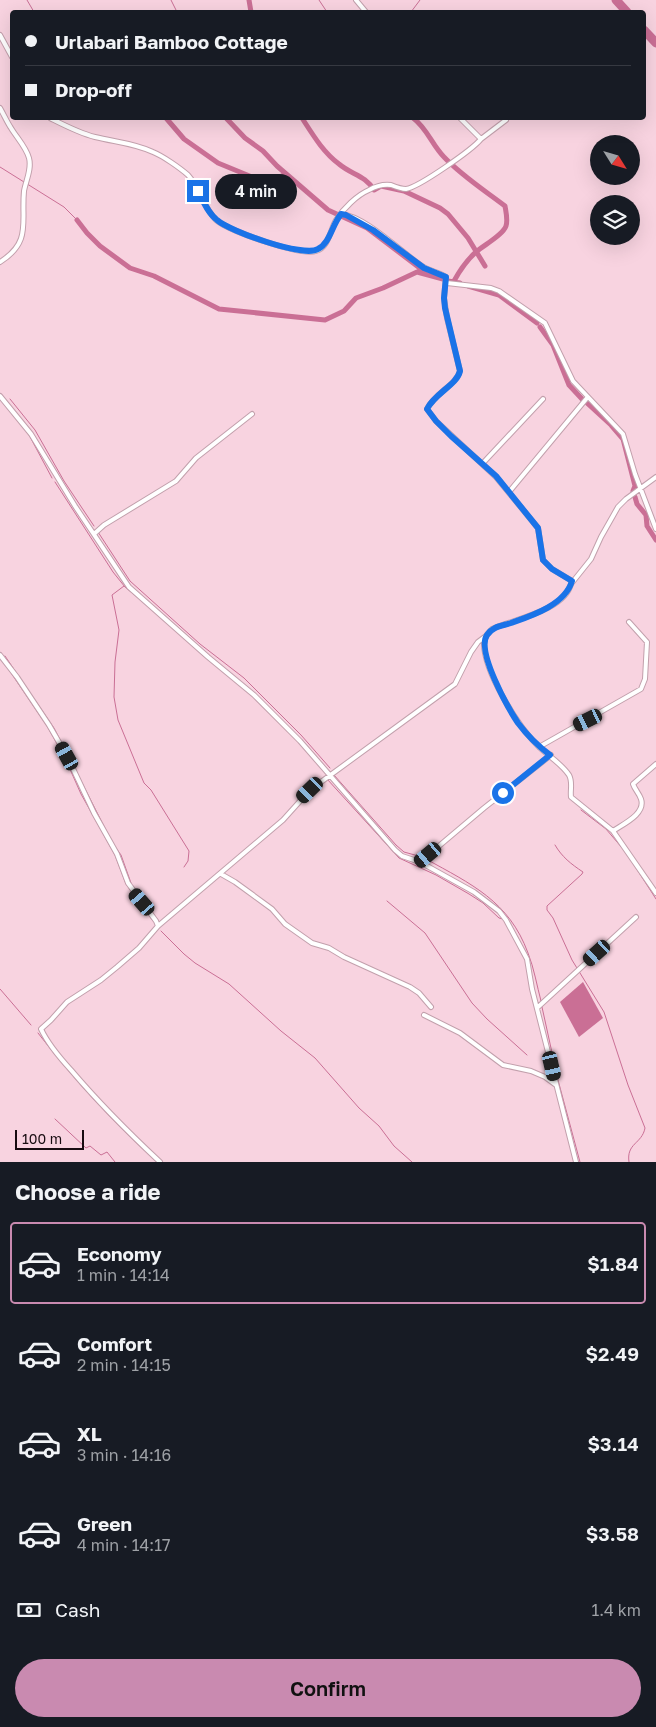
<!DOCTYPE html>
<meta charset="utf-8">
<style>
body{margin:0;font-family:"Golos Text",sans-serif;background:#20242c;color:#f1f3f6;height:100vh;display:flex;flex-direction:column;font-size:19px;white-space:nowrap}
*{box-sizing:border-box;margin:0}
p{font-size:16px;color:#9ea1a6}
.icon{flex:none;width:28px;height:28px;fill:none;stroke:currentColor;stroke-width:2;stroke-linecap:round;stroke-linejoin:round}
.map{position:relative;height:1162px;overflow:hidden}
.sheet{display:flex;flex-direction:column;background:#171b24;flex:1}
.sheet>*{flex:none}
.banner{position:absolute;left:10px;top:10px;width:636px;height:110px;border-radius:5px;box-shadow:0 5px 20px #0002;display:grid;align-content:center;height:110px;padding:0 15px;background:#171b24}
.needle{width:32px;rotate:127deg}
.controls{position:absolute;left:590px;top:135px;display:grid;gap:10px}
.controls a{display:grid;place-items:center;width:50px;height:50px;border-radius:50%;background:#171b24;box-shadow:0 5px 20px #0002;font-size:25px}
.scale{position:absolute;left:15px;bottom:12px;width:69px;box-sizing:border-box;padding-left:5px;border:2px solid #180c11;border-top:0;font-size:14px;line-height:18px;white-space:nowrap;color:#180c11;-webkit-text-stroke:4px #f8d3e0;paint-order:stroke}
.end{position:absolute;width:22px;height:22px;margin:-11px;border:6px solid #1a73e8;background:#fff;box-shadow:0 0 0 2px #fff}
.from{border-radius:50%}
.bubble{position:absolute;height:35px;border-radius:18px;background:#171b24;box-shadow:0 5px 20px #0002;font-size:16px;font-weight:600;line-height:35px;text-align:center}
.car{position:absolute;width:15px;height:30px;margin:-15px -8px;border-radius:6px;box-shadow:0 0 4px 1px #0007;background:linear-gradient(#222 24%,#8ab4d8 0 40%,#222 0 76%,#8ab4d8 0 86%,#222 0)}
.banner b{display:flex;align-items:center;gap:18px;height:48px;font-size:19px}
.banner b+b{border-top:1px solid #363941}
.banner i{width:12px;height:12px;background:#f1f3f6}
ul{padding:0;list-style:none}
li{display:flex;align-items:center;gap:15px;height:82px;margin:0 10px 8px;padding:0 5px;border:2px solid transparent;border-radius:5px}
li div{flex:1}
li b{display:block;font-size:19px}
li em{font-style:normal;font-weight:600}
li.current{border-color:#c98ab0}
li>.icon{width:45px;height:45px;stroke-width:1.5}
h2{padding:0 15px;font-size:22px;line-height:60px}
.pay{display:flex;align-items:center;gap:12px;height:55px;padding:0 15px;font-size:19px}
.pay p{margin-inline-start:auto}
.cta{display:flex;gap:10px;margin-top:auto;padding:10px 15px}
.cta a{flex:1;height:58px;border-radius:30px;background:#c98ab0;color:#111;font-size:20px;font-weight:600;line-height:58px;text-align:center}
.map>svg:first-child{display:block}
.water{fill:#ca6f95}
.lines{fill:none;stroke-linecap:round;stroke-linejoin:round}
.stream{stroke:#ca6f95;stroke-width:1}
.canal{stroke:#ca6f95;stroke-width:5}
.river{stroke:#ca6f95;stroke-width:9}
.street-casing{stroke:#c2a0ac;stroke-width:6}
.street{stroke:#fff;stroke-width:4}
.route{stroke:#1a73e8;stroke-width:6}
</style>
<div class="map">
<svg width="656" height="1162" viewBox="0 0 656 1162">
<rect width="100%" height="100%" fill="#f8d3e0"/>
<!-- water -->
<path class="water" d="M583 982 603 1018 579 1037 560 1002Z"/>
<g class="lines">
<!-- stream -->
<path class="stream" d="M27 0 34 12
M171 0 177 12
M319 0 327 12
M411 12 420 0
M0 167 64 207 77 220
M10 399 35 430 64 481 94 526
M16 419 28 433 52 478
M55 482 113 572 125 587 149 607
M98 532 130 581 200 644 244 678 301 735 330 768
M124 586 112 595 119 630 115 662 114 697 118 720 144 783 151 790 189 851 188 861 184 867
M0 652 1 653
M5 656 54 728 75 769
M7 667 47 726 65 758 81 794 115 855 126 884 153 921
M334 775 396 845 404 852 422 857
M79 777 111 840
M327 779 399 858 436 875 469 894 483 903 499 918 503 919
M581 810 606 829 623 849
M113 844 121 855 131 883
M555 845C562 857 571 864 583 872L582 874 547 906V910L553 918 572 960 604 1012 628 1085 645 1128C642 1144 626 1143 629 1162
M627 854 656 899
M426 859C471 884 509 901 528 953 534 968 537 986 541 1001
M142 899 158 920
M387 901 425 933 472 1003 487 1019 527 1055
M161 931 184 954 195 963 229 984 281 1031 315 1058 359 1108 379 1126 394 1146 412 1162
M0 989 31 1025
M542 1007 558 1080 580 1162
M38 1033C74 1080 113 1122 157 1162
M55 1119 86 1148 90 1146 101 1155 107 1152 115 1162"/>
<!-- canal -->
<path class="canal" d="M249 0 251 12
M166 118 184 139 218 163 252 177 271 181 286 174
M226 118 245 138 263 151 277 166 328 210 367 228 425 272
M302 118C313 135 323 152 339 164 352 175 365 175 374 190L381 186 404 191 440 208 448 214 468 238 485 266
M413 118C427 128 432 145 444 157 462 176 484 190 505 206 506 212 508 220 506 226 503 235 484 245 476 252 467 260 460 270 454 281
M77 220 87 233 100 246 130 268 154 276 219 309 325 320 344 311 356 298 383 288 417 272 443 279
M448 281 460 283
M468 286 499 295 537 323
M540 327 553 345 569 385 582 399
M587 403 611 425 623 439 635 486 633 491
M635 497 637 504 646 515 647 526 656 540"/>
<!-- river -->
<path class="river" d="M616 0 627 12
M644 30 656 43"/>
<!-- street casing -->
<g class="street-casing">
<path id="street" d="M356 0 366 12
M0 35 12 57
M0 108C4 115 7 122 11 128 17 138 26 147 29 158 32 169 26 180 24 191 21 222 32 242 0 262
M50 118C64 125 79 133 95 137 115 142 134 143 153 152 163 156 180 168 188 175 200 188 203 207 216 220 229 231 300 256 316 251 329 247 330 230 336 220 343 209 357 195 369 190 376 186 383 184 391 185 396 187 401 189 406 189 419 187 472 150 481 139L460 118
M481 139 506 120
M341 214C365 216 401 252 422 266 429 271 439 272 446 277L444 298 447 318 460 371C456 385 435 393 427 409L436 421 496 477 538 528 543 560 552 569 572 581 571 583
M447 283 491 288 499 291 545 323 573 381 623 434 635 474 656 529
M0 396 31 434 75 506 129 587 208 657 254 695 300 741 395 850 402 856 420 862 474 892 499 911 506 920 527 959 532 989 576 1162
M483 463 543 399
M656 477 626 499 618 507 601 537 591 559 571 584C564 611 514 619 492 629 488 633 485 636 484 642 483 671 518 726 538 746 548 756 561 763 569 775 573 782 570 790 571 797L613 831 656 893
M509 492 587 398
M94 534 104 525 176 481 196 458 252 414
M0 655 17 677 49 725 67 756 94 813 117 854 128 883 156 921 158 926
M539 747 641 689 645 679 647 642 629 622
M613 831C623 824 646 814 641 799 639 793 635 790 633 784L656 764
M420 862 484 808 551 755
M221 874 235 882 272 909 285 924 312 943 329 948 344 957 410 987 419 993 431 1007
M537 1008 636 917
M424 1015 460 1033 503 1065 531 1071 545 1077 556 1085
M160 1162C129 1133 99 1103 71 1070 60 1058 48 1044 41 1029L51 1020 67 1002 101 980 117 967 139 948 158 926 283 820 310 790 455 684 471 652 478 642 486 636"/>
</g>
<!-- street -->
<use href="#street" class="street"/>
</g>
<g class="lines">
<!-- route -->
<path class="route" d="M198 191C203 201 208 213 217 220 229 231 304 258 318 249 330 243 332 225 341 214L346 215 373 230 424 268 446 277 444 298 445 308 460 371C457 385 435 393 427 409L436 421 451 436 496 476 538 528 543 560 552 569 572 581C565 605 531 616 511 623 502 626 493 626 487 635 476 651 508 708 518 723 527 735 538 746 550 755L503 793"/>
</g>
</svg>
<div class="controls">
<a><svg class="needle" viewBox="-14 -14 28 28"><path d="M0-13l5 13h-10z" fill="#e53935"/><path d="M0 13l5-13h-10z" fill="#9ea1a6"/></svg></a>
<a><svg class="icon" aria-label="layers" viewBox="0 0 24 24"><path d="M12 4l9 5-9 5-9-5zM3 14l9 5 9-5"/></svg></a>
</div>
<div class="scale">100 m</div>
<i class="end from" style="left:503px;top:793px"></i>
<i class="end" style="left:198px;top:191px"></i>
<div class="bubble" style="left:215px;top:174px;width:82px">4 min</div>
<i class="car" style="left:588px;top:720px;rotate:244deg"></i>
<i class="car" style="left:67px;top:756px;rotate:331deg"></i>
<i class="car" style="left:310px;top:790px;rotate:226deg"></i>
<i class="car" style="left:428px;top:855px;rotate:230deg"></i>
<i class="car" style="left:142px;top:902px;rotate:319deg"></i>
<i class="car" style="left:597px;top:953px;rotate:228deg"></i>
<i class="car" style="left:552px;top:1066px;rotate:167deg"></i>
<div class="banner">
<b><i class="from"></i>Urlabari Bamboo Cottage</b>
<b><i></i>Drop-off</b>
</div>
</div>
<section class="sheet">
<h2>Choose a ride</h2>
<ul>
<li class="current"><svg class="icon" aria-label="car" viewBox="0 0 24 24"><path d="M5 17H2v-5l4-1 3-4h7l3 4 3 1v5h-3M9 17h6M6 11h13"/><circle cx="7" cy="17" r="2"/><circle cx="17" cy="17" r="2"/></svg><div><b>Economy</b><p>1 min · 14:14</p></div><em>$1.84</em></li>
<li><svg class="icon" aria-label="car" viewBox="0 0 24 24"><path d="M5 17H2v-5l4-1 3-4h7l3 4 3 1v5h-3M9 17h6M6 11h13"/><circle cx="7" cy="17" r="2"/><circle cx="17" cy="17" r="2"/></svg><div><b>Comfort</b><p>2 min · 14:15</p></div><em>$2.49</em></li>
<li><svg class="icon" aria-label="car" viewBox="0 0 24 24"><path d="M5 17H2v-5l4-1 3-4h7l3 4 3 1v5h-3M9 17h6M6 11h13"/><circle cx="7" cy="17" r="2"/><circle cx="17" cy="17" r="2"/></svg><div><b>XL</b><p>3 min · 14:16</p></div><em>$3.14</em></li>
<li><svg class="icon" aria-label="car" viewBox="0 0 24 24"><path d="M5 17H2v-5l4-1 3-4h7l3 4 3 1v5h-3M9 17h6M6 11h13"/><circle cx="7" cy="17" r="2"/><circle cx="17" cy="17" r="2"/></svg><div><b>Green</b><p>4 min · 14:17</p></div><em>$3.58</em></li>
</ul>
<div class="pay"><svg class="icon" aria-label="cash" viewBox="0 0 24 24"><path d="M3 7h18v10H3z"/><circle cx="12" cy="12" r="2"/></svg>Cash<p>1.4 km</p></div>
<div class="cta"><a>Confirm</a></div>
</section>
